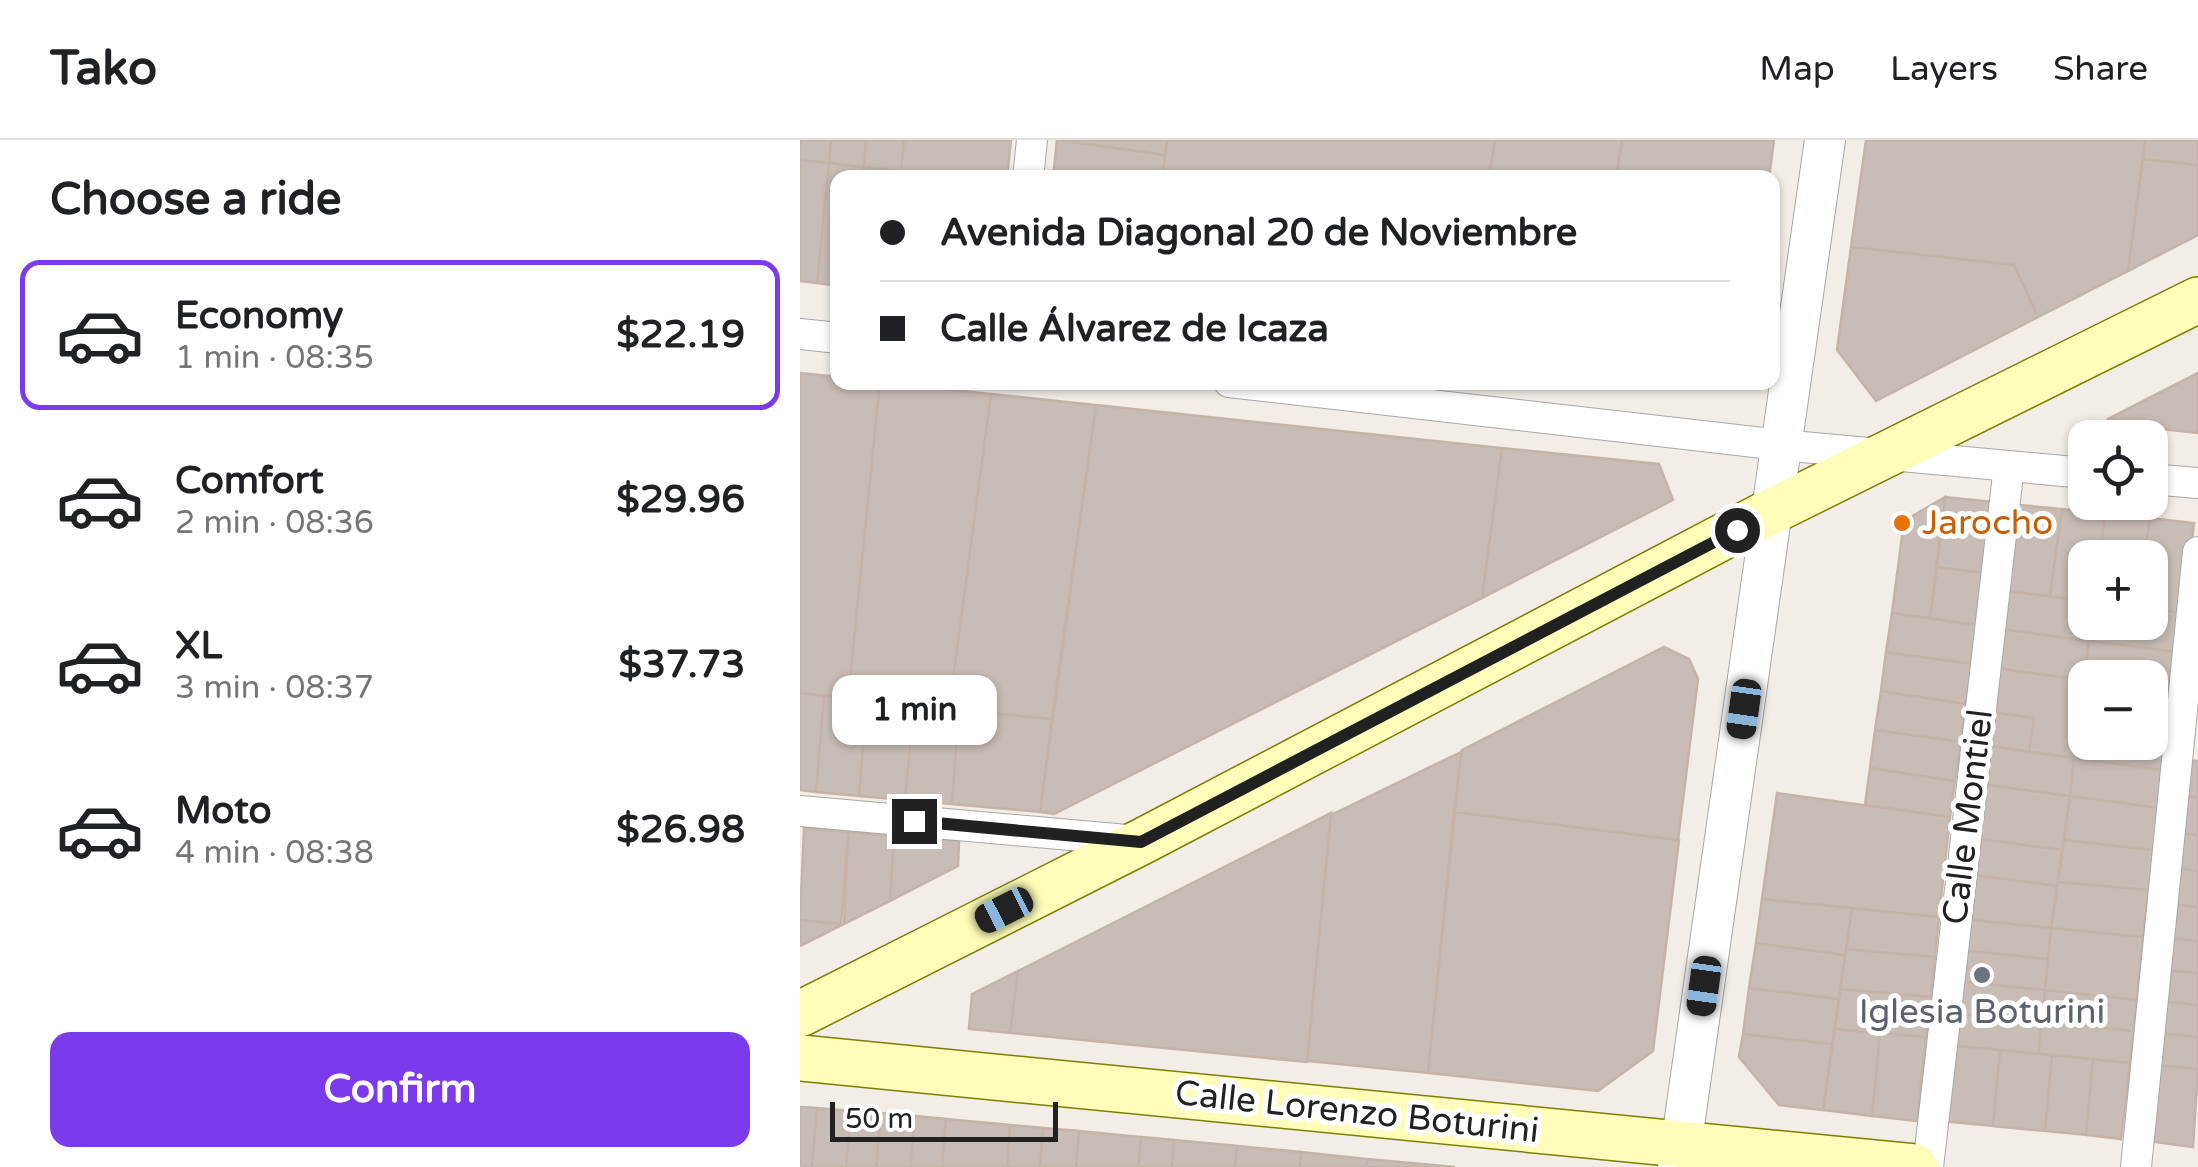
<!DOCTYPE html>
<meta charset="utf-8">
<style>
body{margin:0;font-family:"Varela Round",sans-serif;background:#f2f2f2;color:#202124;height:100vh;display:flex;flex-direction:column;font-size:38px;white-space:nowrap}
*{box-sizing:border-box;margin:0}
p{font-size:32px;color:#757577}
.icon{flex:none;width:55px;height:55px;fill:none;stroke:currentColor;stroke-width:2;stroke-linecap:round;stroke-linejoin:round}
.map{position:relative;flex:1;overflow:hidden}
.side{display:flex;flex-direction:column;background:#fff;width:800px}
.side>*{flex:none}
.banner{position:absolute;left:30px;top:30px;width:950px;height:220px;border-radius:20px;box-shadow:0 2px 8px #0004;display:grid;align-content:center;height:220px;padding:0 50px;background:#fff}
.fabs{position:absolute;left:1268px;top:280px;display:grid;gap:20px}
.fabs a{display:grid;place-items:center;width:100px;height:100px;border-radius:20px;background:#fff;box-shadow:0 2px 8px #0004;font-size:50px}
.scale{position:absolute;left:30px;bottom:25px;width:228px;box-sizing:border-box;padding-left:10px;border:5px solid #212121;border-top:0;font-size:28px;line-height:35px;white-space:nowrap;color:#212121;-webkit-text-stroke:8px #fff;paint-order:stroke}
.end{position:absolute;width:45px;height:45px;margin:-22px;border:12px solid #212121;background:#fff;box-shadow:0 0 0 5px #fff}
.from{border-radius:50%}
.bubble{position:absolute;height:70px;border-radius:20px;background:#fff;box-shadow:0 2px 8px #0004;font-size:32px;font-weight:700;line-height:70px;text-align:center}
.car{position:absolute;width:30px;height:60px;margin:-30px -15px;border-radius:12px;box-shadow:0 0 8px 2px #0007;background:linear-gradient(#222 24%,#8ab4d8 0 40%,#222 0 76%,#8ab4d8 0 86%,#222 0)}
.banner b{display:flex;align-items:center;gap:35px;height:95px;font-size:38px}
.banner b+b{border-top:2px solid #e0e0e0}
.banner i{width:25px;height:25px;background:#202124}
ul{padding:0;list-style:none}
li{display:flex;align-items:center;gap:30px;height:150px;margin:0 20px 15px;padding:0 30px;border:5px solid transparent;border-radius:20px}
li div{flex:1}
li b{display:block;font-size:38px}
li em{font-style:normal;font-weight:700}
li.current{border-color:#7c3aed}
li>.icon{width:90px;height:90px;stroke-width:1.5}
h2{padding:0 50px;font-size:45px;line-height:120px}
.primary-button{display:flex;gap:20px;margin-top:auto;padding:20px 50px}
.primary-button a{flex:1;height:115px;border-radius:20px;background:#7c3aed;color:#fff;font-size:40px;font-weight:700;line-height:115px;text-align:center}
header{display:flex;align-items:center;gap:60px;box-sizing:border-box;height:140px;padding:0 50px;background:#fff;border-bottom:2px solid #e0e0e0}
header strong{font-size:48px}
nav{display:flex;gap:55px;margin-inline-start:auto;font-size:35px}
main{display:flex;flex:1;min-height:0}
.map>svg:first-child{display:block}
.building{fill:#c7bdb6;stroke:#c5b3a8;stroke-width:2.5}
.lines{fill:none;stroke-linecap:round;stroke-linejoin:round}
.minor-casing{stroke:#a8a8a8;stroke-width:32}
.tertiary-casing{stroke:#a8a8a8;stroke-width:42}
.secondary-casing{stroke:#798000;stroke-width:48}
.minor{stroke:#fff;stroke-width:30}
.tertiary{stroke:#fff;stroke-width:40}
.secondary{stroke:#fdfdba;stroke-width:45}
.route{stroke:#212121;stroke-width:12}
.food-dot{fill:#e8710a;stroke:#fff;stroke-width:4}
.worship-dot{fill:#6b7280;stroke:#fff;stroke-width:4}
.labels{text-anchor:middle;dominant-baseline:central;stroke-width:10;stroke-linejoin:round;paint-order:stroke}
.food-label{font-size:35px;fill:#c56008;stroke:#fff;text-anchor:start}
.street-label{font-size:35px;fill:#212121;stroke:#fff}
.worship-label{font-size:35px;fill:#5b616d;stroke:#fff}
</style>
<header>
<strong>Tako</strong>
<nav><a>Map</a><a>Layers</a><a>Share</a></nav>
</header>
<main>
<section class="side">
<h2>Choose a ride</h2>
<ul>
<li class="current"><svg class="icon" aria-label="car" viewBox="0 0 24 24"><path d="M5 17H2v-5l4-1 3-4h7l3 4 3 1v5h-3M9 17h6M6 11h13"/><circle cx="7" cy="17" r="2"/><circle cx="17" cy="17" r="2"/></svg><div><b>Economy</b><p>1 min · 08:35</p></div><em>$22.19</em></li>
<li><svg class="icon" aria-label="car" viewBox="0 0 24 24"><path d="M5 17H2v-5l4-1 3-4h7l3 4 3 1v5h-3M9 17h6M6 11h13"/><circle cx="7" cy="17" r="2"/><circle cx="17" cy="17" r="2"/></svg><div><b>Comfort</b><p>2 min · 08:36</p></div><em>$29.96</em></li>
<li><svg class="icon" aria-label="car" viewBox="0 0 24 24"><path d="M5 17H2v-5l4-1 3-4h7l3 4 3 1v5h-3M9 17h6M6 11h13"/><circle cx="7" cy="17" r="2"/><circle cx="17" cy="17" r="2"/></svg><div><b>XL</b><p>3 min · 08:37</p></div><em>$37.73</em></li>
<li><svg class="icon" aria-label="car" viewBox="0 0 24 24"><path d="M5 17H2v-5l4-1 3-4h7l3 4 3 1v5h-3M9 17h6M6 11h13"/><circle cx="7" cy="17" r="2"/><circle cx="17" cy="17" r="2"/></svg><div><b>Moto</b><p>4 min · 08:38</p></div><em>$26.98</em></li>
</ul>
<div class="primary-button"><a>Confirm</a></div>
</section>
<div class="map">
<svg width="1398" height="1027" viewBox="0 0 1398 1027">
<rect width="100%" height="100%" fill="#f2eee7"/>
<!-- building -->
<path class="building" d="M0 0H31L29 23 0 20Z
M31 0H66L64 27 29 23Z
M66 0H104L101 31 64 27Z
M104 0H211L207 38 101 31Z
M257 0H367L365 15Z
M257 0 365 15 362 38H253Z
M367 0H695L689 38H362Z
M695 0H822L816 38H689Z
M822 0H974L969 38H816Z
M1066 0H1345L1328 131 1238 177 1214 125 1051 107Z
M1345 0H1398V25L1343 19Z
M1343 19 1398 25V95L1328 131Z
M0 20 29 23 17 143 0 141Z
M29 23 64 27 63 38H38V146L17 143Z
M64 27 101 31 100 38H63Z
M1051 107 1214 125 1238 177 1076 261 1037 210Z
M0 233 38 237V242H80L48 558 0 553Z
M1398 233V293L1309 283 1308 279Z
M80 242 191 254 149 569 48 558Z
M191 254 296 265 252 579 149 569Z
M296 265 702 308 682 458 254 674 240 672Z
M702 308 859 324 873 360 682 458Z
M1145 357 1130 478 1092 473 1104 381Z
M1145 357 1194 362 1184 433 1137 427Z
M1220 365 1262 369 1250 456 1207 451Z
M1262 369 1305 374 1300 418H1285V461L1250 456Z
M1305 374 1350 378 1344 418H1300Z
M1350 378 1394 383 1383 473 1350 469V418H1344Z
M1137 427 1184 433 1177 485 1130 478Z
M1207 451 1285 461V482H1291L1289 501 1201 489Z
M1350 469 1383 473 1378 512 1289 501 1291 482H1350Z
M1092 473 1177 485 1172 524 1086 512Z
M1201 489 1289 501 1284 540 1196 528Z
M1289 501 1378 512 1373 551 1350 548V538L1284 540Z
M864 507 889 519 898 539 878 700 654 672 662 610Z
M1086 512 1172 524 1166 564 1081 551Z
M1196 528 1284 540 1274 618 1229 612 1234 578 1190 572Z
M1350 548 1373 551 1369 590 1350 588Z
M1081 551 1166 564 1161 602 1075 590Z
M0 553 24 556 16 652 0 650Z
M24 556 67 560 59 656 16 652Z
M67 560 114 565 105 660 59 656Z
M114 565 159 570 152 664 105 660Z
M159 570 252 579 240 672 152 664Z
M1190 572 1234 578 1229 612 1185 605Z
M1279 579 1285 580V602H1350V588L1369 590 1363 630 1274 618Z
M1075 590 1161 602 1155 641 1070 628Z
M1185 605 1274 618 1270 656 1180 644Z
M661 612 628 933 507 921 531 675Z
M1274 618 1363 630 1359 668 1270 656Z
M1389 620 1398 621V658L1385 656Z
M1070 628 1155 641 1150 677 1065 665Z
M1180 644 1270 656 1262 710 1173 698Z
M977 653 1150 677 1139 777 962 759Z
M1270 656 1359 668 1353 710 1264 700Z
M1385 656 1398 658V695L1381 693Z
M654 672 879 700 853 911 798 951 628 933Z
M531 673 507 922 210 893 218 831Z
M4 688 48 692 41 784 0 780Z
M48 692 94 696 90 761 44 784Z
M1381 693 1398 695V731L1376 728Z
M94 696 159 701 158 726 90 761Z
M1173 698 1262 710 1257 746 1168 734Z
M1264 700 1353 710 1349 750 1258 742Z
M1376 728 1398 731V767L1372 764Z
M1168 734 1257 746 1251 788 1162 779Z
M1258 742 1349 750 1343 797 1251 788Z
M962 759 1052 768 1045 815 956 803Z
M1372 764 1398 767V801L1367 798Z
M1052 768 1139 777 1135 817 1046 809Z
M1162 779 1251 788 1248 819 1158 810Z
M0 780 41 784H44L0 806Z
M1251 788 1343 797 1337 860 1245 850Z
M1367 798 1398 801V833L1364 830Z
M956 803 1045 815 1039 859 949 848Z
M1046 809 1135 817 1131 857 1040 849Z
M1158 810 1248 819 1245 850 1155 841Z
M1364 830 1398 833V865L1361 861Z
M218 831 210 893 169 889 172 854Z
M1155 841 1245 850 1242 881 1152 873Z
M949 848 1039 859 1032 904 943 894Z
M1040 849 1131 857 1126 897 1035 889Z
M1245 850 1337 860 1333 891 1242 881Z
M1361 861 1398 865V897L1357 893Z
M1152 873 1242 881 1238 914 1148 905Z
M1242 881 1333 891 1330 923 1238 914Z
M1035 889 1080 893 1072 976 1023 970Z
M1080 893 1126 897 1117 981 1072 976Z
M1358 893 1398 897V929L1355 925Z
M943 894 1032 904 1023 970 979 965 939 917Z
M1148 905 1200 910 1193 986 1141 981Z
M1200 910 1252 915 1245 991 1193 986Z
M1252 915 1293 919 1286 995 1245 991Z
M1293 919 1330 923 1321 999 1286 995Z
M1355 925 1398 929 1393 1007 1347 1001Z
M0 967 17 968 12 1027H0Z
M17 968 51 971 46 1027H12Z
M51 971 81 973 76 1027H46Z
M81 973 115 976 110 1027H76Z
M115 976 146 979 142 1027H110Z
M146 979 210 985 207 1027H142Z
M210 985 243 988 240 1027H207Z
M243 988 279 991 276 1027H240Z
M279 991 341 997 338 1027H276Z
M341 997 374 1000 372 1027H338Z
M374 1000 437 1006 435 1027H372Z
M437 1006 501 1012 500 1027H435Z
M501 1012 567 1019 566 1027H500Z
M567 1019 655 1027H566Z"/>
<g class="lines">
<!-- minor casing -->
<g class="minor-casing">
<path id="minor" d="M228 38 232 0
M0 194 38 198
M429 242 981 305 1285 333
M1350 339 1398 343
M0 671 338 701
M1128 1027 1209 326
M1336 1027 1398 412"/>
</g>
<!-- tertiary casing -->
<g class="tertiary-casing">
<path id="tertiary" d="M878 1027 1025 0"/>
</g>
<!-- secondary casing -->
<g class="secondary-casing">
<path id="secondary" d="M0 874 341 702 972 371 1398 160
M0 918 1115 1027"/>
</g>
<!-- minor -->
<use href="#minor" class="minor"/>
<!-- tertiary -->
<use href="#tertiary" class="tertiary"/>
<!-- secondary -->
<use href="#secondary" class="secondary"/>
</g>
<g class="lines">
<!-- route -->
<path class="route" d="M114 681 341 702 937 390"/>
</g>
<!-- markers -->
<circle class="food-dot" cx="1102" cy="383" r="10"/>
<circle class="worship-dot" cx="1182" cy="835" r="10"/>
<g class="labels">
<!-- food labels -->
<g class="food-label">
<text x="1122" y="383">Jarocho</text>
</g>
<!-- street labels -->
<g class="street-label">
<text transform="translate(1168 677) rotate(-83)">Calle Montiel</text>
<text transform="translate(557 972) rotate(6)">Calle Lorenzo Boturini</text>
</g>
<!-- worship labels -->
<g class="worship-label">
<text x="1182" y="872">Iglesia Boturini</text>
</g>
</g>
</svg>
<div class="fabs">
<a><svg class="icon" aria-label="locate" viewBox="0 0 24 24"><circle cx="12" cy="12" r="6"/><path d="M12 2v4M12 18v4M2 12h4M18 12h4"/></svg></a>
<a>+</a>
<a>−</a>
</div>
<div class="scale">50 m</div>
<i class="end from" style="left:937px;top:390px"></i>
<i class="end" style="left:114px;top:681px"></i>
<div class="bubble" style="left:32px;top:535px;width:165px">1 min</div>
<i class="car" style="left:944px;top:569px;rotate:188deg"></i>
<i class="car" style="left:204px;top:770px;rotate:243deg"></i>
<i class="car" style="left:904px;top:846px;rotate:188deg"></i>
<div class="banner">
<b><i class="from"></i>Avenida Diagonal 20 de Noviembre</b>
<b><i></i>Calle Álvarez de Icaza</b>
</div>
</div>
</main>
